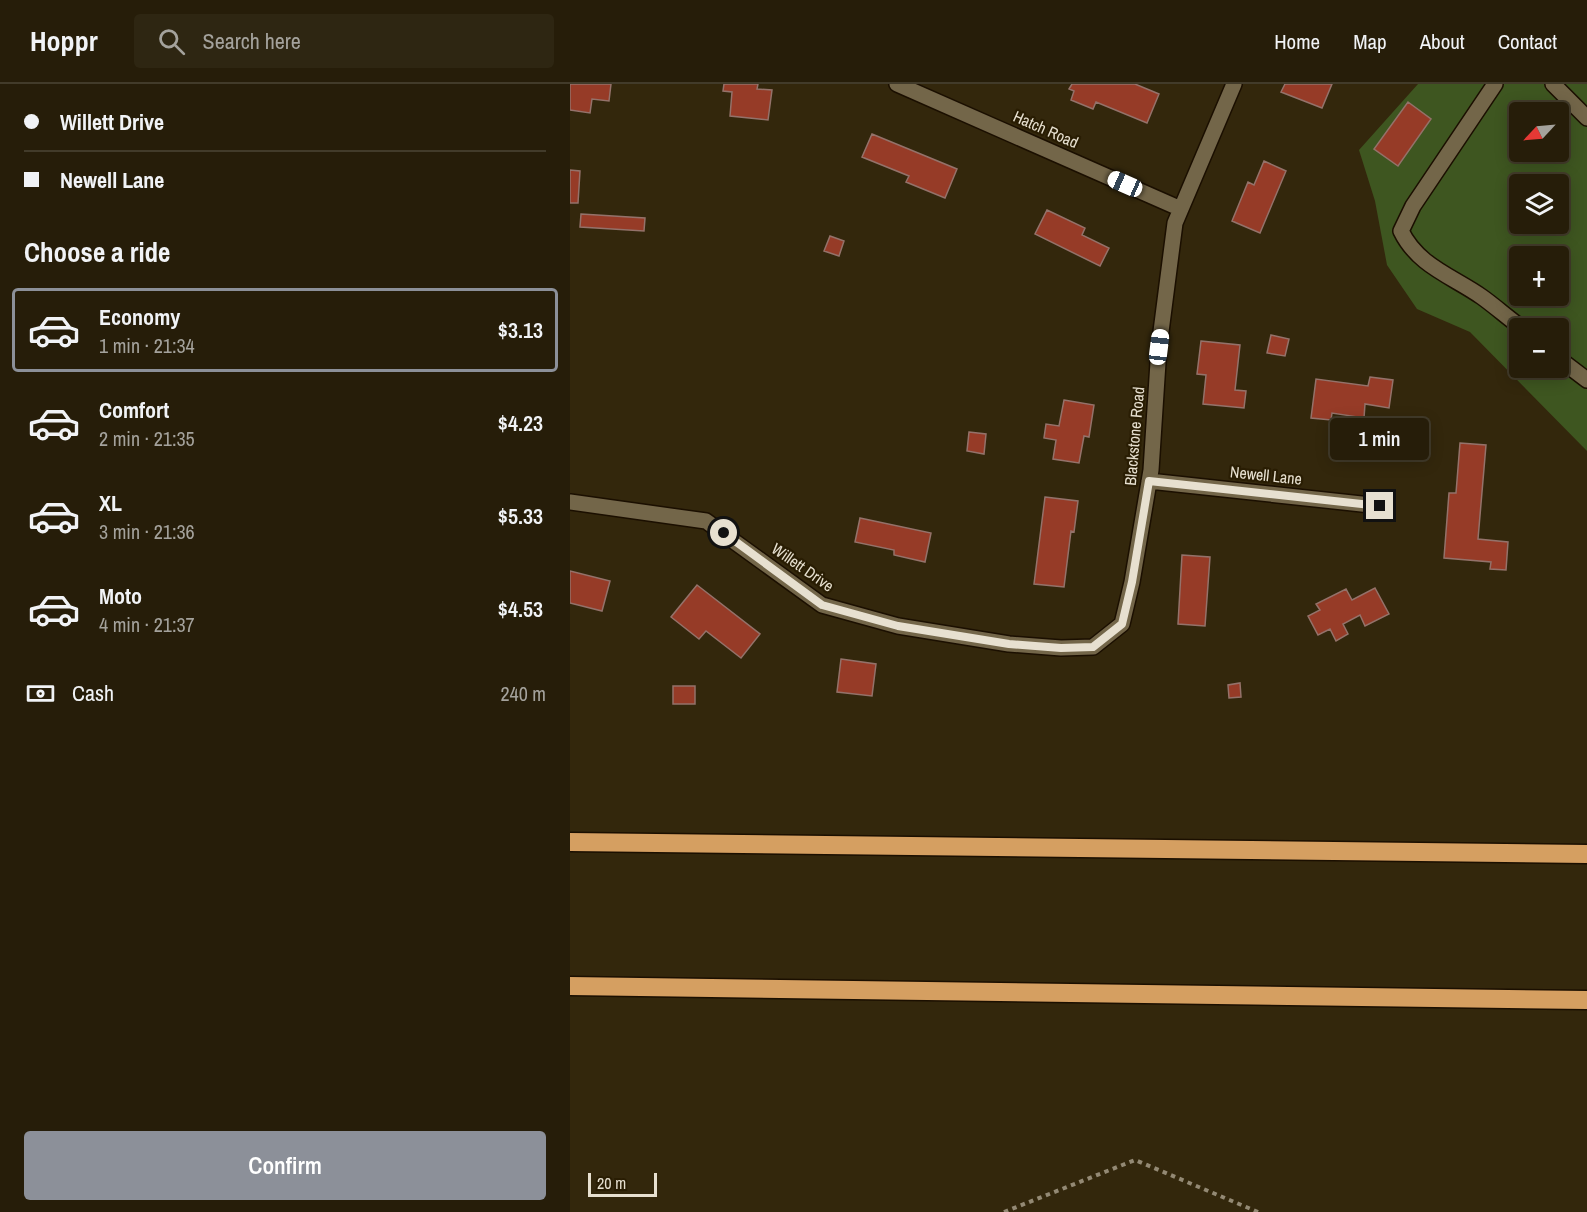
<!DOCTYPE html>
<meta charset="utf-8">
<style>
body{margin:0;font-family:"Archivo Narrow",sans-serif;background:#2e2612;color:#f1f3f6;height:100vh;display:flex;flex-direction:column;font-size:22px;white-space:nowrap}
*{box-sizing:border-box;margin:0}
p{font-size:20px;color:#a4a29c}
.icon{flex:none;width:33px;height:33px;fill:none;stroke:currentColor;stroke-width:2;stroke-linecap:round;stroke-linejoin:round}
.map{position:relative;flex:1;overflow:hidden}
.drawer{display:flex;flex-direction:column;background:#261d09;width:570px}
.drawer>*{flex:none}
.banner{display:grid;align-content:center;height:132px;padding:0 24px;background:#261d09}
.needle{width:39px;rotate:244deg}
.tools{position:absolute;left:939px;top:18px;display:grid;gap:12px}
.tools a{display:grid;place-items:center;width:60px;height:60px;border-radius:6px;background:#261d09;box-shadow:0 3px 15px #0003,0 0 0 2px #423b2a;font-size:30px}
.scale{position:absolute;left:18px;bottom:15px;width:69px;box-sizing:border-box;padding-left:6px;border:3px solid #e7e0d0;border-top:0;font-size:16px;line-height:21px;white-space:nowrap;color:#e7e0d0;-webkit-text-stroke:4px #291d03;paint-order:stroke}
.end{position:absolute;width:27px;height:27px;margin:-14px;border:8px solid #e7e0d0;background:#111;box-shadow:0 0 0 3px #111}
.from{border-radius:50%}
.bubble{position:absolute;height:42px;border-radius:6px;background:#261d09;box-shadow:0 3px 15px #0003,0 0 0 2px #423b2a;font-size:20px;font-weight:600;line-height:42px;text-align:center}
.car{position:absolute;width:18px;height:36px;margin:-18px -9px;border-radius:8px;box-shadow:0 0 4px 2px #0007;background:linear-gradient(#fff 24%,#345 0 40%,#fff 0 76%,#345 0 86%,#fff 0)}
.banner b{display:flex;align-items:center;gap:21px;height:57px;font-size:22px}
.banner b+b{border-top:2px solid #423b2a}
.banner i{width:15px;height:15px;background:#f1f3f6}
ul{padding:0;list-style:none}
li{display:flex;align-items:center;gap:18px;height:84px;margin:0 12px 9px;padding:0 12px;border:3px solid transparent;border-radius:6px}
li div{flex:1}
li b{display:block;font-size:22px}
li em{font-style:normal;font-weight:600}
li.current{border-color:#8c9099}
li>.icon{width:54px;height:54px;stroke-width:1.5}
h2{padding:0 24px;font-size:27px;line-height:72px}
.pay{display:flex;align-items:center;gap:15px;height:66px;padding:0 24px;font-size:22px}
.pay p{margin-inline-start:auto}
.primary-button{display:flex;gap:12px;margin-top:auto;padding:12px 24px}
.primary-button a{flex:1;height:69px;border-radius:6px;background:#8c9099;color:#fff;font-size:24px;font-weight:600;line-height:69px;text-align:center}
header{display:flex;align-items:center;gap:36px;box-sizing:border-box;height:84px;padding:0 30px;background:#261d09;border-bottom:2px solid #423b2a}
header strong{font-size:28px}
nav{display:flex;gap:33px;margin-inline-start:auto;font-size:21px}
.search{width:420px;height:54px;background:#2e2612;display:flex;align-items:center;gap:15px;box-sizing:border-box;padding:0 21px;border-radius:6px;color:#a4a29c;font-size:22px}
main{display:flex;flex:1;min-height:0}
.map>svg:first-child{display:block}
.green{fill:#3e5620;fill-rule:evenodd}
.building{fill:#963b27;stroke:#94726a;stroke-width:1.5}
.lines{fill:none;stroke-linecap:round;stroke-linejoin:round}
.minor-casing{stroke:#1b0f00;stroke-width:18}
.highway-casing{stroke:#1b0f00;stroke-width:21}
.path{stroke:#938974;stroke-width:4;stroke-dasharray:4.5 4.5;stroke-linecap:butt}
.minor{stroke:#736649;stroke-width:15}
.highway{stroke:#d59f61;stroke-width:18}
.route{stroke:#e7e0d0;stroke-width:8}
.labels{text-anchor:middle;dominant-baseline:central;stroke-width:4.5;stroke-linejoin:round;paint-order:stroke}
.street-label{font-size:16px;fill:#e7e0d0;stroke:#291d03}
</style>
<header>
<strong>Hoppr</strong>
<div class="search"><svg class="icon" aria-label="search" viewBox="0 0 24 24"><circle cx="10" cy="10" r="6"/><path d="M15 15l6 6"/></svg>Search here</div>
<nav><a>Home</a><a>Map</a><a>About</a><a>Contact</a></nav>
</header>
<main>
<section class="drawer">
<div class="banner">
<b><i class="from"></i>Willett Drive</b>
<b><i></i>Newell Lane</b>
</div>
<h2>Choose a ride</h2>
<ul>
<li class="current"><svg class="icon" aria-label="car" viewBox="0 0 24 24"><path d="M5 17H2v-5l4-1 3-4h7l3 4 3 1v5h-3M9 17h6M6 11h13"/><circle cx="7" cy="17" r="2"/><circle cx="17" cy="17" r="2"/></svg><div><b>Economy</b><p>1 min · 21:34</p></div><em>$3.13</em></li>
<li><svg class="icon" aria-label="car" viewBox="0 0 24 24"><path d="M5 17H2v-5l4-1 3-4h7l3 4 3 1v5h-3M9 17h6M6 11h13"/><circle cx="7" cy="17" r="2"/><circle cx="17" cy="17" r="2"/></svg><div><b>Comfort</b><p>2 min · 21:35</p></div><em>$4.23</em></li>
<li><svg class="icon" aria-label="car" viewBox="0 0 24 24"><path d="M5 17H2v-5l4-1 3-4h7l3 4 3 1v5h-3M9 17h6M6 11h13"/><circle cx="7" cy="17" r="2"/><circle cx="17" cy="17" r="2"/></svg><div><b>XL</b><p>3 min · 21:36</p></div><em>$5.33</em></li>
<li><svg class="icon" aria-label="car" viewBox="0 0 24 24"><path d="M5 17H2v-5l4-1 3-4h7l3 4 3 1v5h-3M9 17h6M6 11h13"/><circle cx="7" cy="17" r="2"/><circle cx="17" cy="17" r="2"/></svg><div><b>Moto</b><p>4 min · 21:37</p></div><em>$4.53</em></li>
</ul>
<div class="pay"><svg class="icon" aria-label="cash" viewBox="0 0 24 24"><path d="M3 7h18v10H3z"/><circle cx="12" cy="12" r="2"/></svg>Cash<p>240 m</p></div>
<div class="primary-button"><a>Confirm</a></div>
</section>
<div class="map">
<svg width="1017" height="1128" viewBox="0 0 1017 1128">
<rect width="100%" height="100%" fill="#33270c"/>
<!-- green -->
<path class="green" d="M848 0H1017V367L900 248 847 225 817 181 805 117 789 66ZM950 28H988V68H950ZM950 100H988V140H950ZM950 172H988V212H950ZM950 244H988V284H950Z"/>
<!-- building -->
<path class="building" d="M0 0H41L39 17 22 15 20 29 0 26Z
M154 0H188L187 5 202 6 198 36 160 32 162 8 153 7Z
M502 0H565L589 10 577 39 526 18 523 25 501 16 504 7 499 5Z
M715 0H762L752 24 711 8Z
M838 18 861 35 828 82 804 65Z
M302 50 387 85 375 114 336 98 339 92 292 73Z
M694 77 716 87 690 149 662 137 678 98 684 101Z
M0 86 10 87 8 119H0Z
M477 126 515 144 512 151 539 164 530 182 465 150Z
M11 130 75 134 74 147 10 143Z
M260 152 274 157 269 172 254 167Z
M701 251 719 255 715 272 697 269Z
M631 257 670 261 665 306 676 307 674 324 633 320 636 291 627 290Z
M800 293 823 296 819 324 795 320 794 334 762 329 761 336 741 334 746 295 798 302Z
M494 316 524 321 519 353 514 352 509 379 483 375 486 356 474 354 476 340 489 342Z
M399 348 416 350 414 370 397 367Z
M890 359 916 361 908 455 938 458 936 486 920 485 921 478 874 474 879 409H886Z
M475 413 508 417 504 448 501 447 494 503 464 500Z
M290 434 361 449 355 478 324 471V466L285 458Z
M612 471 640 473 635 542 608 540Z
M0 487 40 497 32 527 0 519Z
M127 501 190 550 171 574 136 547 129 555 101 533Z
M805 504 819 530 795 542 790 531 773 540 778 550 766 557 760 545 748 551 738 532 750 526 746 520 776 505 782 516Z
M271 575 306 580 302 612 267 608Z
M670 599 671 613 659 614 658 601Z
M103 602H125V620H103Z"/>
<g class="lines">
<!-- minor casing -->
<g class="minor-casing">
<path id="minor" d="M327 0 611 125
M925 0 843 122 831 147C848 182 882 192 912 213 926 223 938 234 952 244
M983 0 1017 34
M988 274 1017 296
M579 397 810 422
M0 418 136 437 252 521 328 542 439 560 491 564 523 563 552 540 562 498 581 386 589 263 605 139 664 0"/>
</g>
<!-- highway casing -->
<g class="highway-casing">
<path id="highway" d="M0 758 1017 770
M0 902 1017 916"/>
</g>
<!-- path -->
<path class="path" d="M434 1128 565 1076 688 1128"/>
<!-- minor -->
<use href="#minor" class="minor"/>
<!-- highway -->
<use href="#highway" class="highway"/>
</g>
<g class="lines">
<!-- route -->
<path class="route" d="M154 449 252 521 328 542 439 560 491 564 523 563 552 540 562 498 579 397 810 422"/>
</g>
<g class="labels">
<!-- street labels -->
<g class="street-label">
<text transform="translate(476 45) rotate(24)">Hatch Road</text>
<text transform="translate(564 352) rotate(-85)">Blackstone Road</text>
<text transform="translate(696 391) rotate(6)">Newell Lane</text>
<text transform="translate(233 483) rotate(35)">Willett Drive</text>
</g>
</g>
</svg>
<div class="tools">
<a><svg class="needle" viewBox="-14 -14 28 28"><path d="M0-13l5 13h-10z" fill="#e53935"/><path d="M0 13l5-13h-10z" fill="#a4a29c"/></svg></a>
<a><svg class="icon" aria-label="layers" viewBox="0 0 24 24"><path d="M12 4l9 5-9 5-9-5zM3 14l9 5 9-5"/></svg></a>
<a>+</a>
<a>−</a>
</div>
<div class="scale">20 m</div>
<i class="end from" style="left:154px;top:449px"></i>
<i class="end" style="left:810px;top:422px"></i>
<div class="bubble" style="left:760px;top:334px;width:99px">1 min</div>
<i class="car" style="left:555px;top:100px;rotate:294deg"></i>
<i class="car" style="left:589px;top:263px;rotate:7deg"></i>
</div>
</main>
